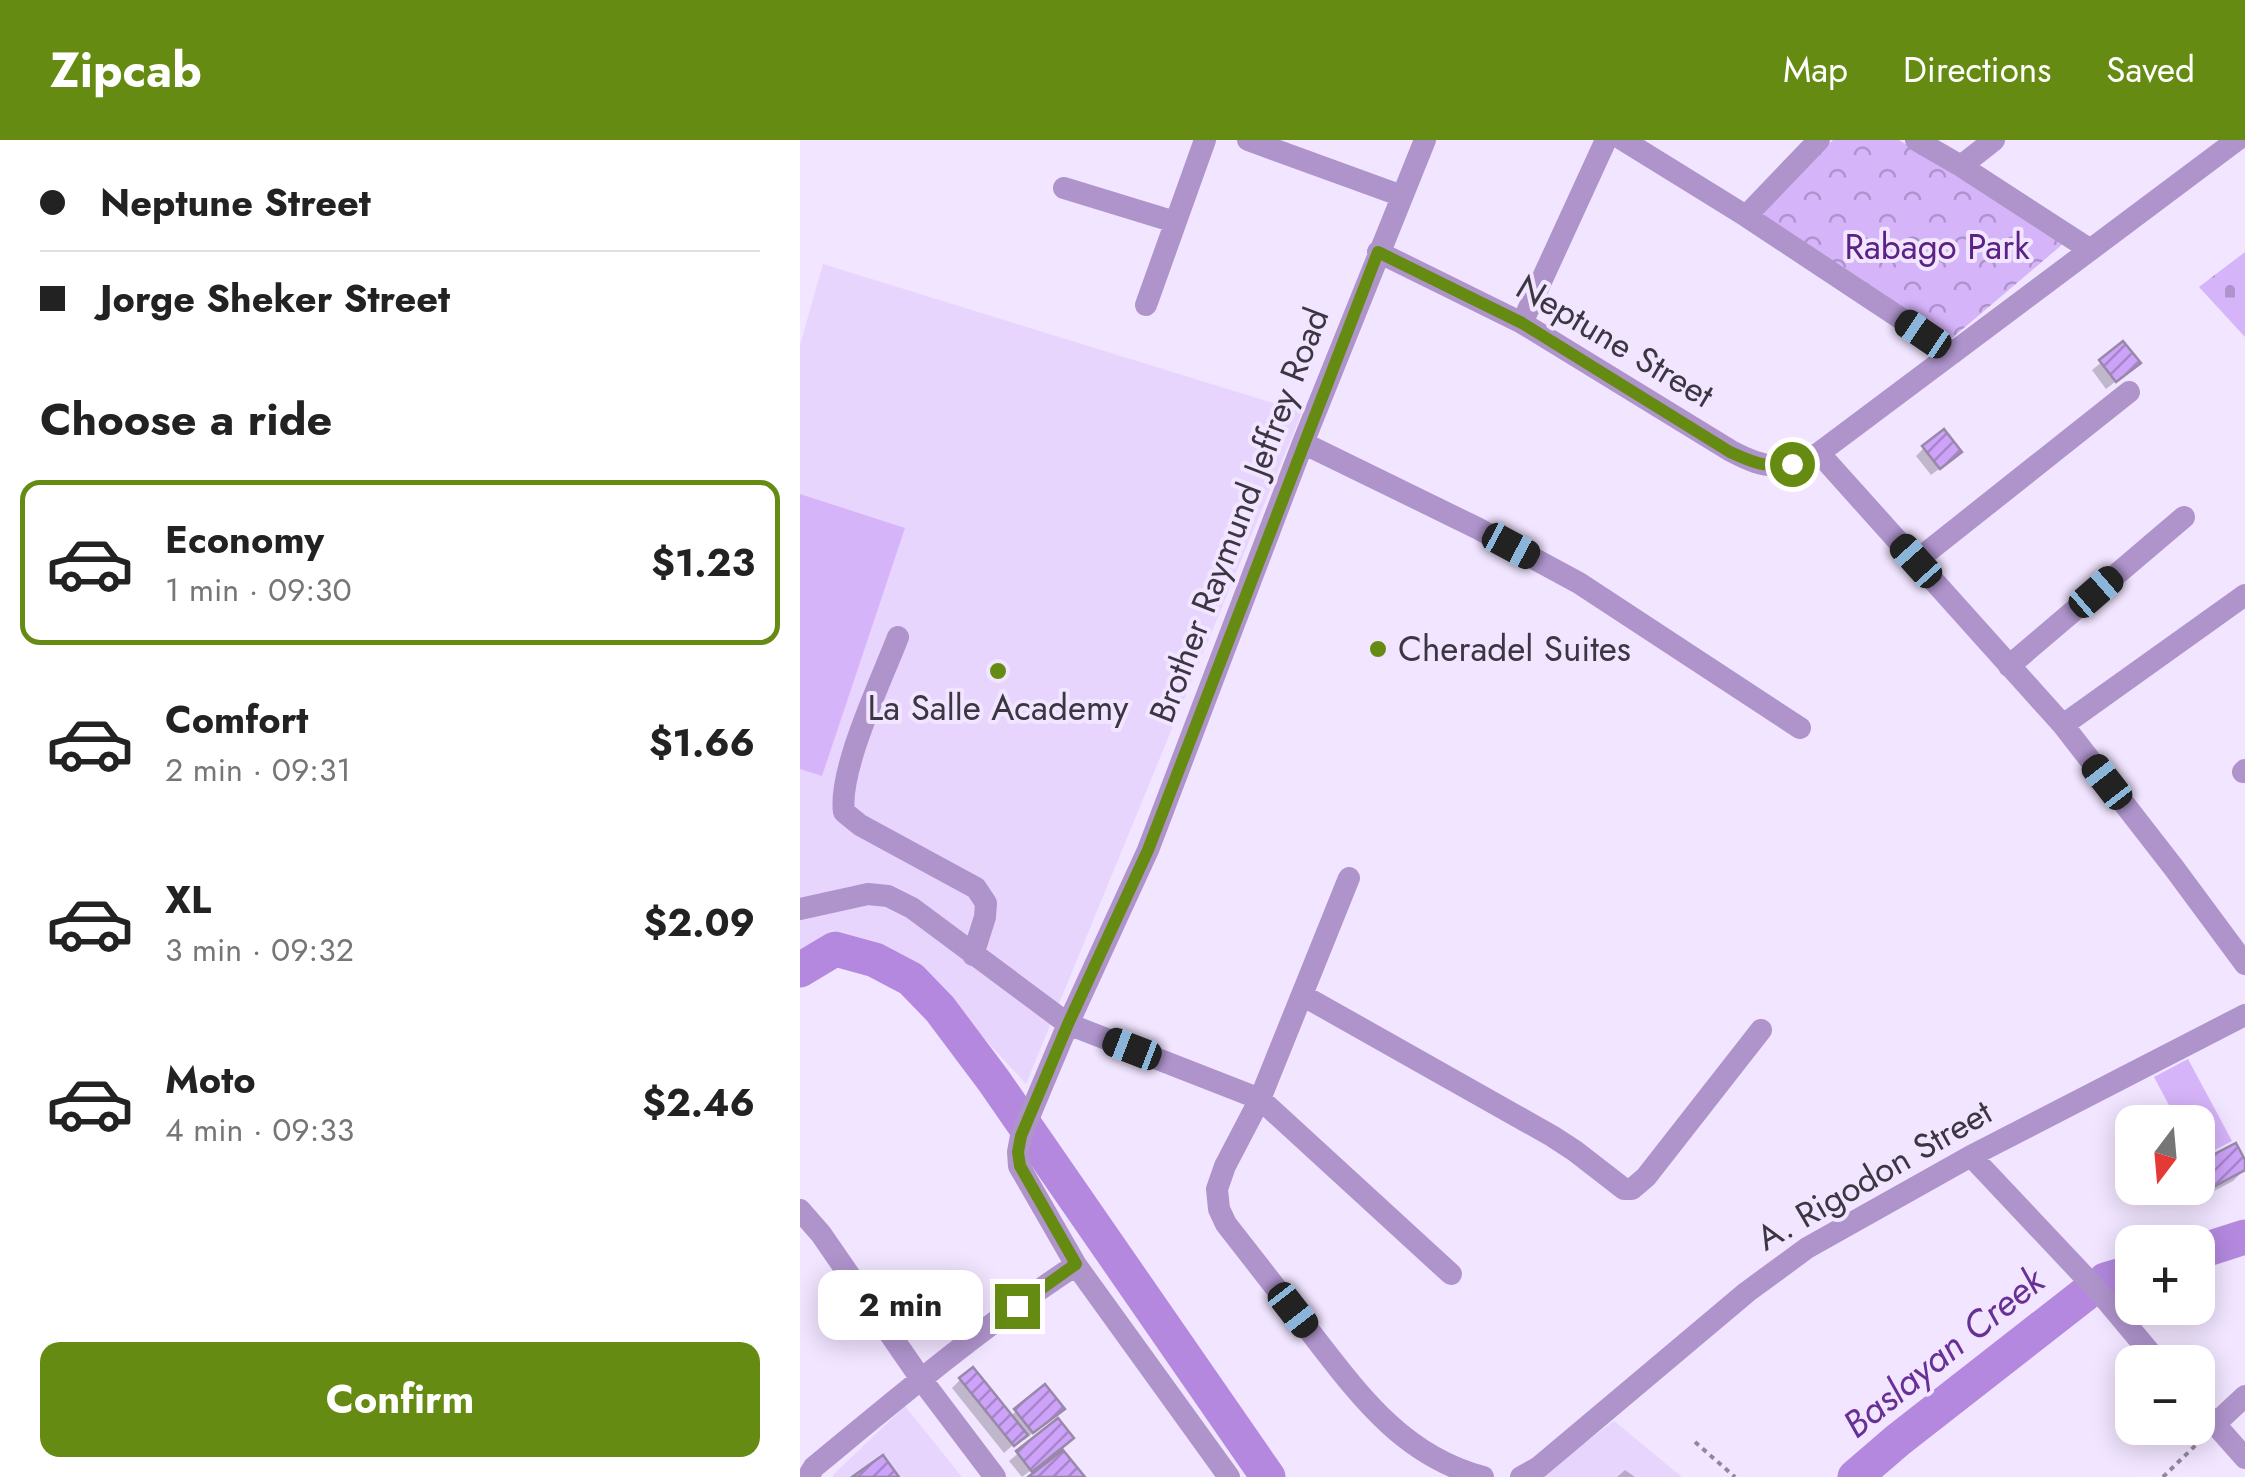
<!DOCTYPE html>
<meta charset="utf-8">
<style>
body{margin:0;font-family:Jost,sans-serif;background:#f6f6f6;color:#222;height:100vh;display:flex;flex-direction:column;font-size:38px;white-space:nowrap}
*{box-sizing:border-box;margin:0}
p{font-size:32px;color:#767676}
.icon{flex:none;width:55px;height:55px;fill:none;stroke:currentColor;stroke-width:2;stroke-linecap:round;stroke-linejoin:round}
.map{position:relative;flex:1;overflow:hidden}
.details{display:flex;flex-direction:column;background:#fff;width:800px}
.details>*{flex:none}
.banner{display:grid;align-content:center;height:220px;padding:0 40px;background:#fff}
.needle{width:65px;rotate:196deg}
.tools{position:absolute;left:1315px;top:965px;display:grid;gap:20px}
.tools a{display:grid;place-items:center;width:100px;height:100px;border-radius:20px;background:#fff;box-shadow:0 5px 25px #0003;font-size:50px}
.end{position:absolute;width:45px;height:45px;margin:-22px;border:12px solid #668b12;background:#fff;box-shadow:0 0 0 5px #fff}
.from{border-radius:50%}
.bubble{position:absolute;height:70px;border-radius:20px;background:#fff;box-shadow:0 5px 25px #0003;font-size:32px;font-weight:700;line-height:70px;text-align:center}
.car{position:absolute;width:30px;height:60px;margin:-30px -15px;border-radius:12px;box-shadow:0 0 8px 2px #0007;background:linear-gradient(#222 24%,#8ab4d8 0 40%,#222 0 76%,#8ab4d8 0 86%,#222 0)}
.banner b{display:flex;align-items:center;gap:35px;height:95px;font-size:38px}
.banner b+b{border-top:2px solid #e0e0e0}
.banner i{width:25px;height:25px;background:#222}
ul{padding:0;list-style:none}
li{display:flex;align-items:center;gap:30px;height:165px;margin:0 20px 15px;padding:0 20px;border:5px solid transparent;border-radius:20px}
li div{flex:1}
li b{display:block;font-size:38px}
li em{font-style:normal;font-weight:700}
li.active{border-color:#668b12}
li>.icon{width:90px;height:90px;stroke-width:1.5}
h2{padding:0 40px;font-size:45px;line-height:120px}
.cta{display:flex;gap:20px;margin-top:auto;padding:20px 40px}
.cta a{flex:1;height:115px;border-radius:20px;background:#668b12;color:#fff;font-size:40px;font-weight:700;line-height:115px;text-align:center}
header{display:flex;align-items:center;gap:60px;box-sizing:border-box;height:140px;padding:0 50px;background:#668b12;color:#fff}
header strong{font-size:48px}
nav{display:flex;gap:55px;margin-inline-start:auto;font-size:35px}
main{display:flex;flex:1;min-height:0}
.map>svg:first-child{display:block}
.built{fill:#e8d5fd}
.green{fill:#d6b4fa}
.cemetery{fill:url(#cemetery-stones)}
.park{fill:url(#park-crowns)}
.shadow{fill:#0003}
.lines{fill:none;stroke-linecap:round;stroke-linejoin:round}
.river{stroke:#b388de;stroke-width:35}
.building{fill:url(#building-hatch);stroke:#9789a7;stroke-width:2.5}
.path{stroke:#91889b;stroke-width:4;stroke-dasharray:5 5;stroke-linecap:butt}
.minor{stroke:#af94cc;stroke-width:22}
.route{stroke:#668b12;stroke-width:12}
.poi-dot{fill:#668b12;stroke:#f1e5ff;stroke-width:4}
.labels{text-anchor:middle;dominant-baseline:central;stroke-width:8;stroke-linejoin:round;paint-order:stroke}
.park-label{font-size:35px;fill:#5b2286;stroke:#f1e5ff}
.street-label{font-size:35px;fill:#3c3643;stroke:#f1e5ff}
.poi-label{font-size:35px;fill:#3c3643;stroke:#f1e5ff;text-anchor:start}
.water-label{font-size:38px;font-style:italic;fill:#683094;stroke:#f1e5ff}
</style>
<header>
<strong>Zipcab</strong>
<nav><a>Map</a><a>Directions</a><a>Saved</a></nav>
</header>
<main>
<section class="details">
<div class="banner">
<b><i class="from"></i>Neptune Street</b>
<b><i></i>Jorge Sheker Street</b>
</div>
<h2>Choose a ride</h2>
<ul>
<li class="active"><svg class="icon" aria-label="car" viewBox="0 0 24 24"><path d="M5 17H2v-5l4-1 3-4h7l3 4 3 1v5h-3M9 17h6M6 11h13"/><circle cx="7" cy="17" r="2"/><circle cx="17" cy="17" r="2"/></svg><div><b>Economy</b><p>1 min · 09:30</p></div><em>$1.23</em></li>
<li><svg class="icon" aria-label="car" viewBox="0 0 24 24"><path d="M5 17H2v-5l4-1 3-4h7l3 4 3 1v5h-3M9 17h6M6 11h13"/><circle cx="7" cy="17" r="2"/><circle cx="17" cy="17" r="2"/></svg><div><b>Comfort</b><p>2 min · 09:31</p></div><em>$1.66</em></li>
<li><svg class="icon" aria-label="car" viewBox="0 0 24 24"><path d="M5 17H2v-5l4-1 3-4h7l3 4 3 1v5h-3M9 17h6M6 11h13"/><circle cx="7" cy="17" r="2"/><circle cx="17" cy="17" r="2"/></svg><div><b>XL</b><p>3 min · 09:32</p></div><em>$2.09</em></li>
<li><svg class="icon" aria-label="car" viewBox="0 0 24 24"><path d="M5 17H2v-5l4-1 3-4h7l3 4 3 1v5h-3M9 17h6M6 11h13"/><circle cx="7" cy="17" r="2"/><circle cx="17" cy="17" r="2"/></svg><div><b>Moto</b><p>4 min · 09:33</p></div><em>$2.46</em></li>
</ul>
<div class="cta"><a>Confirm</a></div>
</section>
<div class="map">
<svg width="1445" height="1337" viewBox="0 0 1445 1337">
<defs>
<pattern id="cemetery-stones" width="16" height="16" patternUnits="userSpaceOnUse" patternTransform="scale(2.5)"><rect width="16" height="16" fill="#d6b4fa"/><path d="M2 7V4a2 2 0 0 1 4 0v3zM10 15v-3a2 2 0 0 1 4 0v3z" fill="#af93cc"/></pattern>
<pattern id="park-crowns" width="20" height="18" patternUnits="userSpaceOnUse" patternTransform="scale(2.5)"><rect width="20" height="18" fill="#d6b4fa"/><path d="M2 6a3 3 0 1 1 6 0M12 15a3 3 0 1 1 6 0" fill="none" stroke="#af93cc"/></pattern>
<pattern id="building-hatch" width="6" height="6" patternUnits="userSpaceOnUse" patternTransform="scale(2.5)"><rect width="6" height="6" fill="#cda2f9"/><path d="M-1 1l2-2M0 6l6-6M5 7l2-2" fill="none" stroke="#a885cb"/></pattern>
</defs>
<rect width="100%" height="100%" fill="#f1e5ff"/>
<!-- built -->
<path class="built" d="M23 124 502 272 226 944 116 824 33 790 0 810V205Z
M105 1266 162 1337H33V1335Z
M814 1281 882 1337H739Z"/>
<!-- green -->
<path class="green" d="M0 354 105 388 22 636 0 629Z
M1388 919 1432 1001 1398 1019V982H1378L1354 937Z"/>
<!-- cemetery -->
<path class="cemetery" d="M1445 112V197L1399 147Z"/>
<!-- park -->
<path class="park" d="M1033 0H1099L1264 103 1151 199 958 74Z"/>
<!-- shadow -->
<path class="shadow" d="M1323 205 1329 231 1306 249 1292 230Z
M1124 308 1151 320 1131 335 1116 316Z
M1403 1023 1445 1025V1029L1433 1041 1401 1058 1395 1048H1398V1028Z
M160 1240 210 1277 216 1271 253 1277 224 1300 222 1297 204 1313 152 1248Z
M257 1281 259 1309 222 1337 209 1321Z
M825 1330 835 1337H817Z"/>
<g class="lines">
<!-- river -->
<path class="river" d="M0 830 35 809 75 820 111 839 140 869 194 941 468 1337
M1398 1112 1445 1097
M1305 1140 1332 1132
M1055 1337 1098 1300 1285 1154"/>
</g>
<!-- building -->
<path class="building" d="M1323 201 1341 223 1316 242 1299 220Z
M1144 289 1162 312 1140 329 1122 306Z
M1436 1003 1445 1020V1030L1415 1046 1401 1021Z
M173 1227 228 1295 214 1306 159 1238Z
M245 1244 265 1269 233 1293 214 1269Z
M258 1278 274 1298 232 1332 216 1311Z
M263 1310 285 1337H228Z
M83 1315 99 1337H52Z"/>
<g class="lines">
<!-- path -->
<path class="path" d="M895 1302 935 1337
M1363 1337 1402 1299"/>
<!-- minor -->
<path class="minor" d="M448 0 602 56
M823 0 946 76 1153 213
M1116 0 1161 26 1289 109
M1161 26 1194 0
M264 48 375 82
M946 76 1019 0
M578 112 722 183 931 311C969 331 980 329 1019 313L1437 0
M346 165 405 0
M722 183 806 0
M503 303 677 388 779 443 1000 588
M1019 313 1263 585 1374 728 1445 824
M1116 421 1329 252
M98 497C82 539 38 630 44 672L60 685 176 748 186 763 185 777 173 815
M1209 526 1384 377
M1263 585 1445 455
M1443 632 1445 630
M549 738 460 959 425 1026 417 1049 419 1069 426 1084C454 1120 482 1156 511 1193 559 1255 603 1316 683 1337
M0 769 68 754 88 756 112 768 268 884 460 959 651 1134
M502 855 752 996 775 1011 824 1049H832L846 1037 961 890
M1171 1016 1301 1154 1358 1222
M0 1070 21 1094 121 1239 195 1337
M276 1125 429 1337
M1398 1265 1445 1318
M1415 1284 1445 1256
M8 1337 14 1327C99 1257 184 1185 276 1125L219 1026 218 1012 221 996 268 884 348 710 503 303 625 0
M721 1337 739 1327 947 1152 1007 1108 1171 1016 1445 875"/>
</g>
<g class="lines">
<!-- route -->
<path class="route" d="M217 1166 276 1124 220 1026 218 1012 221 996 268 884 348 710 578 112 722 183 930 312C954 323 966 328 992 324"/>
</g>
<!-- markers -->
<g class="poi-dot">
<circle cx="578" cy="509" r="10"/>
<circle cx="198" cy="531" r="10"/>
</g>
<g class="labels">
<!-- park labels -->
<g class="park-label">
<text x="1137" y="107">Rabago Park</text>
</g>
<!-- street labels -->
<g class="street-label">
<text transform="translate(815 201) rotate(31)">Neptune Street</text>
<text transform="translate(439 375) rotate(-69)">Brother Raymund Jeffrey Road</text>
<text transform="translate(1074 1035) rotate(-30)">A. Rigodon Street</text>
</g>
<!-- poi labels -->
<g class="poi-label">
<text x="598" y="509">Cheradel Suites</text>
<text x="198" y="568" text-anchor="middle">La Salle Academy</text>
</g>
<!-- water labels -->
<g class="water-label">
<text transform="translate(1143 1212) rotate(-39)">Baslayan Creek</text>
</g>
</g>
</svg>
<div class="tools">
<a><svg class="needle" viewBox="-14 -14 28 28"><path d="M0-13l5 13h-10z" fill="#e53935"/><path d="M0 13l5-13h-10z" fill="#767676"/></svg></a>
<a>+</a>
<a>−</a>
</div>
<i class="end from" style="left:992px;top:324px"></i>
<i class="end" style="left:217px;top:1166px"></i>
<div class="bubble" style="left:18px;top:1130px;width:165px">2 min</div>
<i class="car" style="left:1123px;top:194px;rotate:304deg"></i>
<i class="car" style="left:711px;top:406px;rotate:118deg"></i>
<i class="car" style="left:1116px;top:421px;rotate:318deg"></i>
<i class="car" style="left:1296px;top:452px;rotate:49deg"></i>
<i class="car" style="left:1307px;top:642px;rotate:322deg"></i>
<i class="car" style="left:332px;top:909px;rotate:291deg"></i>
<i class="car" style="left:493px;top:1170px;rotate:142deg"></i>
</div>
</main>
